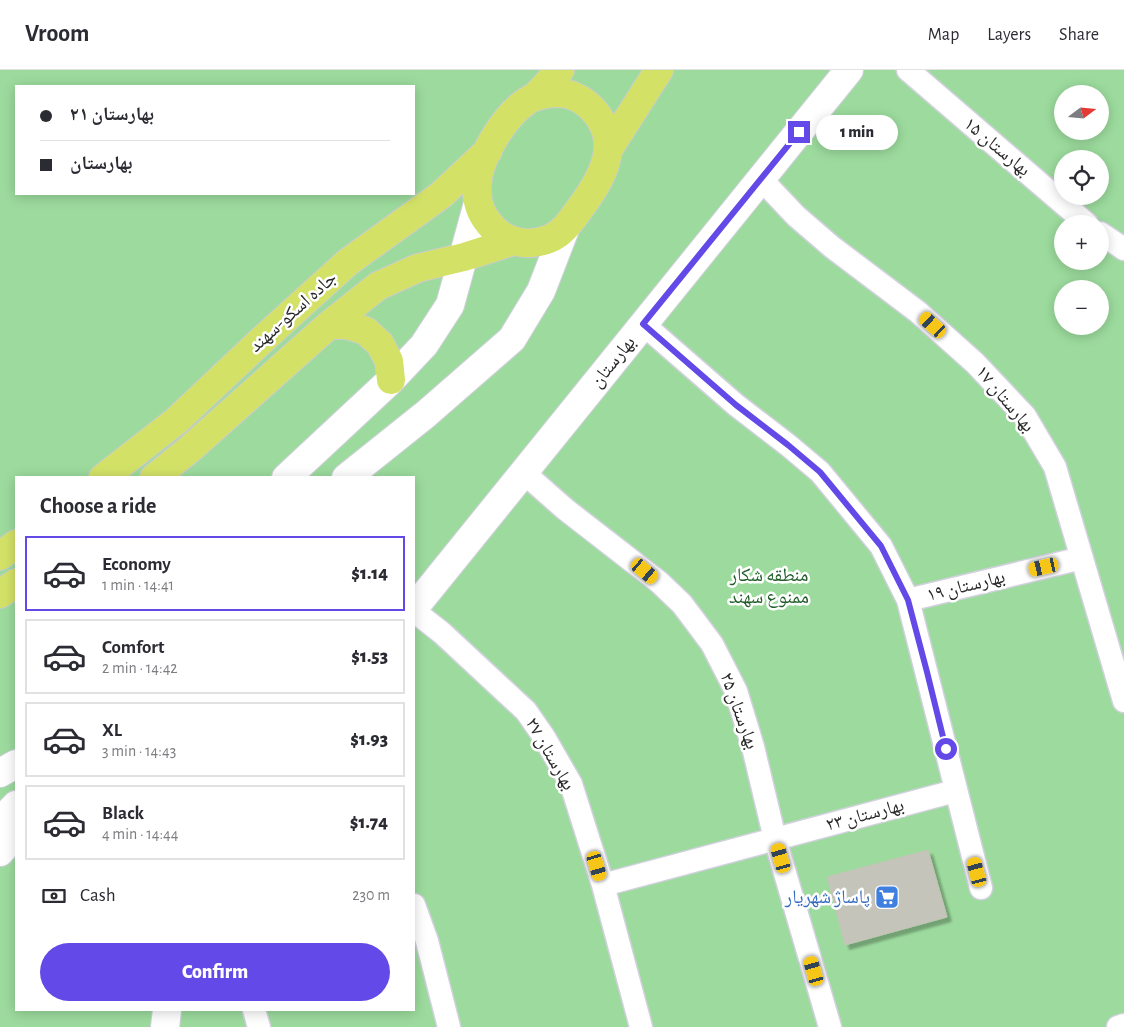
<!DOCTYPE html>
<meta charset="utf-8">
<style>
body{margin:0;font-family:"Alegreya Sans","Noto Naskh Arabic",sans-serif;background:#f7f7f7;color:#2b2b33;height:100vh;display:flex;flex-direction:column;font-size:19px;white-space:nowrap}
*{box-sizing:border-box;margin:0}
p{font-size:16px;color:#7c7c81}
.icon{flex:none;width:28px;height:28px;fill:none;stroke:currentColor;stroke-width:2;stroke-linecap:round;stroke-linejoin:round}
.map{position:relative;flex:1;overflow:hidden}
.drawer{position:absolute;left:15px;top:406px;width:400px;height:535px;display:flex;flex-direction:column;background:#fff;border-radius:0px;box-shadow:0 2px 12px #0003}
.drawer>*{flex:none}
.top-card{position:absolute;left:15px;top:15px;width:400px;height:110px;border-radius:0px;box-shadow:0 2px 12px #0003;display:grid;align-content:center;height:110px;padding:0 25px;background:#fff}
.needle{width:32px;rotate:74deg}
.tools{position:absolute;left:1054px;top:15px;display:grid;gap:10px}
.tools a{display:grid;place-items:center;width:55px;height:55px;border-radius:50%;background:#fff;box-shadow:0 2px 12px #0003;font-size:25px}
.end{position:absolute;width:22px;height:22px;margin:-11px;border:6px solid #6349e7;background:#fff;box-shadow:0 0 0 2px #fff}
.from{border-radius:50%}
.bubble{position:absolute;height:35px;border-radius:18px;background:#fff;box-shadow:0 2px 12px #0003;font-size:16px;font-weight:800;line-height:35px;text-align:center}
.car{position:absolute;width:15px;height:30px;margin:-15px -8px;border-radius:6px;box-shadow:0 0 4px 1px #0007;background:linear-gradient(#f5c518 24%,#345 0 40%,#f5c518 0 76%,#345 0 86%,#f5c518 0)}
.top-card b{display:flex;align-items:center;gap:18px;height:48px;font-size:19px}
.top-card b+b{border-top:1px solid #e1e1e2}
.top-card i{width:12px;height:12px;background:#2b2b33}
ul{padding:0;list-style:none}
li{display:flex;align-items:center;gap:15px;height:75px;margin:0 10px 8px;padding:0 15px;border:2px solid #e1e1e2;border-radius:0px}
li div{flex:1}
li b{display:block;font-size:19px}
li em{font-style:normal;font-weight:800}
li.current{border-color:#6349e7}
li>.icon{width:45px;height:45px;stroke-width:1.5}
h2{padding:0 25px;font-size:22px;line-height:60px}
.pay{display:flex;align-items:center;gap:12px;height:55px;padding:0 25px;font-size:19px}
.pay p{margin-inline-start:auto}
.button{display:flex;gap:10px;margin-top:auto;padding:10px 25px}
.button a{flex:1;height:58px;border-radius:30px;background:#6349e7;color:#fff;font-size:20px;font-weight:800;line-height:58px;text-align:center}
header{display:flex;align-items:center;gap:30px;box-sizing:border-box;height:70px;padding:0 25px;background:#fff;border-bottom:1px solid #e1e1e2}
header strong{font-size:24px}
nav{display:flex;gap:28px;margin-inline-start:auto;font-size:18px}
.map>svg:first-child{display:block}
.green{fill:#9cdb9d;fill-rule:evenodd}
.building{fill:#c4c4ba;stroke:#c4c4b5;filter:url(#shadow)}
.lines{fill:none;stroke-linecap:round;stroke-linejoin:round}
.street-casing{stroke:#d3d0df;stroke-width:25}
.secondary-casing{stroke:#d3d0df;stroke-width:30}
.primary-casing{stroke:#cbcbcb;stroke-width:30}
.street{stroke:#fff;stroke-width:22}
.secondary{stroke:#fff;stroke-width:28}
.primary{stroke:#d3e267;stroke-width:28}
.route{stroke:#6349e7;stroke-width:6}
.labels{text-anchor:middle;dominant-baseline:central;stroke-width:5;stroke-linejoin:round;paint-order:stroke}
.street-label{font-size:19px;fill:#282828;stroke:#fff}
.park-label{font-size:19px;fill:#205d29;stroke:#fff}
.shop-label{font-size:19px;fill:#366cbe;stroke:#fff;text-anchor:end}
</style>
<header>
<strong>Vroom</strong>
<nav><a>Map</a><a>Layers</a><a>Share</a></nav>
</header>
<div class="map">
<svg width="1124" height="957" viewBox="0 0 1124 957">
<defs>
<filter id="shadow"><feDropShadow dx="4.5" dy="4.5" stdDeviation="1" flood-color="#0004"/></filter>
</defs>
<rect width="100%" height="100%" fill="#e9e8db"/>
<!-- green -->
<path class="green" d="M0 0H1124V957H0ZM16 16H414V124H16ZM1062 24H1100V61H1062ZM1062 89H1100V126H1062ZM1062 154H1100V191H1062ZM1062 219H1100V256H1062ZM16 408H414V940H16Z"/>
<!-- building -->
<path class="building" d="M928 780 947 847 845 875 827 807Z"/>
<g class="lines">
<!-- street casing -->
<g class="street-casing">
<path id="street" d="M908 0 1087 154
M761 109 796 146 832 177 918 242 975 293 1025 346 1055 397 1124 631
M1100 163 1124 179
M643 254 736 335 788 375 820 402 881 476 908 530 981 818
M523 402 565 439 659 512 682 534 712 574 736 621 753 677 775 769 830 957
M908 530 1082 488
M414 541 442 563 526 641 544 667 571 714 603 815 641 957
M603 815 955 721
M414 835 427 871 449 957
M254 940 259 957
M1118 957 1124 955"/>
</g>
<!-- secondary casing -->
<g class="secondary-casing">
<path id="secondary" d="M286 408 391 310 424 275 450 235 478 133
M346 408 426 344 512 269 541 221 565 159
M414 538 849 0
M0 703 16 694
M0 752 16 735
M0 782 16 763
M165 957 167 940"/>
</g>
<!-- primary casing -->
<g class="primary-casing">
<path id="primary" d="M552 23C558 23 565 23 571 25 593 33 610 56 608 80 606 102 591 124 578 141 570 152 562 164 549 169 530 177 507 173 493 158 482 147 476 133 477 117 478 87 507 40 534 27 539 25 546 24 552 23Z
M535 27 560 0
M608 80 659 0
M329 255H348L366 261 380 274 389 291 391 310
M103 408 176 351 262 270 348 192 441 125 488 81
M154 408 191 378 329 255 378 216 418 198 464 187 514 171
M0 486 16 474
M0 524 16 513"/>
</g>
<!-- street -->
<use href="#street" class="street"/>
<!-- secondary -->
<use href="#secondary" class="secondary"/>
<!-- primary -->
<use href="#primary" class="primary"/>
</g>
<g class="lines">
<!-- route -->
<path class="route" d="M799 62 643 254 736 335 788 375 820 402 881 476 908 530 927 602 946 679"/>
</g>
<!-- icons -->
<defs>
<g id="supermarket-square" transform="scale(1.25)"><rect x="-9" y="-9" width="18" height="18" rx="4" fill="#3f7fe0" stroke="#fff"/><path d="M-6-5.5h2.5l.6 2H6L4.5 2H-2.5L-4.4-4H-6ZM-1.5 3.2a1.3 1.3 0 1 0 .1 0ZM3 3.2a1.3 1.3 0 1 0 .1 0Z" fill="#fff"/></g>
</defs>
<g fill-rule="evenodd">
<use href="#supermarket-square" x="887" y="827"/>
</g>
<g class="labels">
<!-- street labels -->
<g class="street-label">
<text transform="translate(997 77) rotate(40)">بهارستان ۱۵</text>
<text transform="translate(293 242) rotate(-42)">جاده اسکو-سهند</text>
<text transform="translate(613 292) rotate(-51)">بهارستان</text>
<text transform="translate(1005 329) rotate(50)">بهارستان ۱۷</text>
<text transform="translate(966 516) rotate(-14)">بهارستان ۱۹</text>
<text transform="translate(739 641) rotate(70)">بهارستان ۲۵</text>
<text transform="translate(550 684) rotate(60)">بهارستان ۲۷</text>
<text transform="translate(865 745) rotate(-15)">بهارستان ۲۳</text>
</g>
<!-- park labels -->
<g class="park-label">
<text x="769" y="505">منطقه شکار<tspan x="769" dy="22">ممنوع سهند</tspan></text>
</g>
<!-- shop labels -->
<g class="shop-label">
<text x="870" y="827">پاساژ شهریار</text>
</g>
</g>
</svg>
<div class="tools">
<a><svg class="needle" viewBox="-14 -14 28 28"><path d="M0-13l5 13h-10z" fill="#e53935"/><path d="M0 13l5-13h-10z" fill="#7c7c81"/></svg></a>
<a><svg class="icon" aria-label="locate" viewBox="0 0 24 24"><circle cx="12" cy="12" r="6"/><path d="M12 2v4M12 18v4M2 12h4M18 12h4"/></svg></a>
<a>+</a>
<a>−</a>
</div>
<i class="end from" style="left:946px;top:679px"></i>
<i class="end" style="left:799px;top:62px"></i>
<div class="bubble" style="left:816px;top:45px;width:82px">1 min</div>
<i class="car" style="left:933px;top:255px;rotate:312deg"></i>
<i class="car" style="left:1044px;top:497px;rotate:257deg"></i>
<i class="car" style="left:645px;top:501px;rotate:130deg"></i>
<i class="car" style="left:781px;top:788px;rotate:344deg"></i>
<i class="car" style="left:597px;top:796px;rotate:163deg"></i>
<i class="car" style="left:977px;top:802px;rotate:345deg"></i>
<i class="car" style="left:814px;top:901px;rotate:344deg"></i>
<div class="top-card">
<b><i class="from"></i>بهارستان ۲۱</b>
<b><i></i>بهارستان</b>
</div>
<section class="drawer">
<h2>Choose a ride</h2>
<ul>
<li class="current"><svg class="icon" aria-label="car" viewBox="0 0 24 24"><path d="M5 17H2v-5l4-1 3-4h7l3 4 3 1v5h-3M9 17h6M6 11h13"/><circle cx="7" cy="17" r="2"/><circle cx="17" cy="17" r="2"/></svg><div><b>Economy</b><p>1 min · 14:41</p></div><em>$1.14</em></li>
<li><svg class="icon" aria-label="car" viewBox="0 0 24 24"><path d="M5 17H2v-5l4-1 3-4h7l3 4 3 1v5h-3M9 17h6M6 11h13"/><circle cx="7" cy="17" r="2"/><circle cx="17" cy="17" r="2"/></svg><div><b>Comfort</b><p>2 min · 14:42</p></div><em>$1.53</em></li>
<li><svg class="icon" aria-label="car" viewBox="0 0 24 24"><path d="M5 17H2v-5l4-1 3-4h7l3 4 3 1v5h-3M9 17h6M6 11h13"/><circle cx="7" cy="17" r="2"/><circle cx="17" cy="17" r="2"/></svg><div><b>XL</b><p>3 min · 14:43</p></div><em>$1.93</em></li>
<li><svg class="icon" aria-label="car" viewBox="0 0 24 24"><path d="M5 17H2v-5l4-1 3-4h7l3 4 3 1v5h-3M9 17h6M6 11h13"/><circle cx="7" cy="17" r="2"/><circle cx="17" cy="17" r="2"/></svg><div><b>Black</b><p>4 min · 14:44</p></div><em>$1.74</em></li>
</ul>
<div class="pay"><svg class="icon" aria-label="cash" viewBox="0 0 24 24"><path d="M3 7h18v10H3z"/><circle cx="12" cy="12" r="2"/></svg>Cash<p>230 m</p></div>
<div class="button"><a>Confirm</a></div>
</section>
</div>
